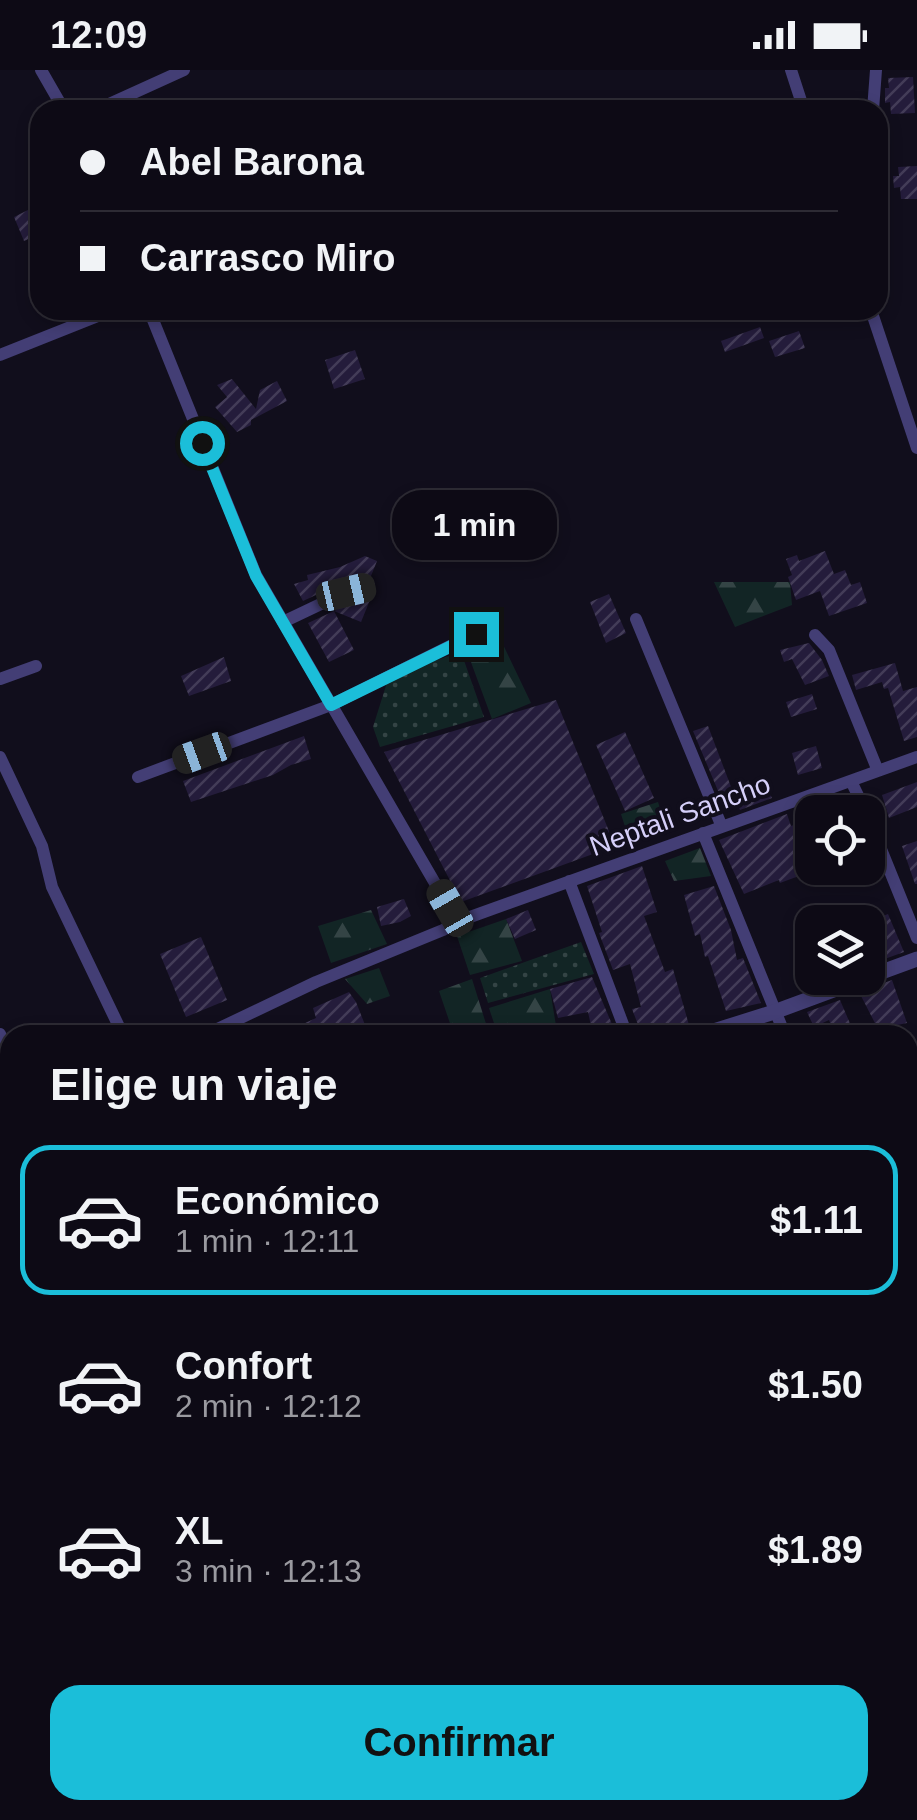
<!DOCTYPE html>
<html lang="es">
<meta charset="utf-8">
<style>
body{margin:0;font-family:Arial,sans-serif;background:#1b1822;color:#f1f3f6;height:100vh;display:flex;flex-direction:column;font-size:38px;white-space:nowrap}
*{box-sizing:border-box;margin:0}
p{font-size:32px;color:#9a9aa0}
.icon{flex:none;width:55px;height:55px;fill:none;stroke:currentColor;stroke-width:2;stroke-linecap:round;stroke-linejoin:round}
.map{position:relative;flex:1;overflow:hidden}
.side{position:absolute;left:0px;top:955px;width:918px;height:795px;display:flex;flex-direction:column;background:#0d0a15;border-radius:30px 30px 0 0;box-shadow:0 5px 15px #0003,0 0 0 2px #2d2b34}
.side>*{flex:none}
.banner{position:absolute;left:30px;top:30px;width:858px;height:220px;border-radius:30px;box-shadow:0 5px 15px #0003,0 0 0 2px #2d2b34;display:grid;align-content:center;height:220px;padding:0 50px;background:#0d0a15}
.buttons{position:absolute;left:795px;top:725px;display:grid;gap:20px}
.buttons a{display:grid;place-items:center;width:90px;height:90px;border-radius:20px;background:#0d0a15;box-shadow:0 5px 15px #0003,0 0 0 2px #2d2b34;font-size:50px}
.end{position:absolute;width:45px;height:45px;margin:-22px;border:12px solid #1bbed9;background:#111;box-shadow:0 0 0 5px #111}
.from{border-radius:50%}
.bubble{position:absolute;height:70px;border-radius:30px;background:#0d0a15;box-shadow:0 5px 15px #0003,0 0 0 2px #2d2b34;font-size:32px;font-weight:700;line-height:70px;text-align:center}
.car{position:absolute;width:30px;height:60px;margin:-30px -15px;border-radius:12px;box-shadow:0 0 8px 2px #0007;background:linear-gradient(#222 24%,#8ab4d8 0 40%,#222 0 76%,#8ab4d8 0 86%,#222 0)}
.banner b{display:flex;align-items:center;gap:35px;height:95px;font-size:38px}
.banner b+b{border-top:2px solid #2d2b34}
.banner i{width:25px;height:25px;background:#f1f3f6}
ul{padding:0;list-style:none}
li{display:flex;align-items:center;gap:30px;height:150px;margin:0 20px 15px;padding:0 30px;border:5px solid transparent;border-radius:30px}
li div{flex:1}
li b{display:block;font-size:38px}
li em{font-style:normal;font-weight:700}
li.selected{border-color:#1bbed9}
li>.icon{width:90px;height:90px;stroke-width:1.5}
h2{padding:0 50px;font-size:45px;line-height:120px}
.cta{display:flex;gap:20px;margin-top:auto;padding:20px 50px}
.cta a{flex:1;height:115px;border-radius:30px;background:#1bbed9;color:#111;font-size:40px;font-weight:700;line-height:115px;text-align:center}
.status{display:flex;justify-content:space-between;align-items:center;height:70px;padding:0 50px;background:#0d0a15;direction:ltr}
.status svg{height:28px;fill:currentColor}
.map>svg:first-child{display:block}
.grass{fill:url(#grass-dots)}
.forest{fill:url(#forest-firs)}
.building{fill:url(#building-hatch)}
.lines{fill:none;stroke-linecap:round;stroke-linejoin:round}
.service{stroke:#433e75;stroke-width:6}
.minor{stroke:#433e75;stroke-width:12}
.tertiary{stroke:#433e75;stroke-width:15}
.route{stroke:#1bbed9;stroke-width:12}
.labels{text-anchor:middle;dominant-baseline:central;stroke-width:8;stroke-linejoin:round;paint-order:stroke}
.street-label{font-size:28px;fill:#d5cff9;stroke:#110e1c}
</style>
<div class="status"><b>12:09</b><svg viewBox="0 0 49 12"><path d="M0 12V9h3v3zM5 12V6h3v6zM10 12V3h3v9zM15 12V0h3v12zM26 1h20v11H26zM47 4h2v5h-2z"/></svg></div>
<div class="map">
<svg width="917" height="1750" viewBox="0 0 917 1750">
<defs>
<pattern id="grass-dots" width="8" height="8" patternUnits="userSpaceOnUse" patternTransform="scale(2.5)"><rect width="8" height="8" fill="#122525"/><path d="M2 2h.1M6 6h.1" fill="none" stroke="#344445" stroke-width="1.8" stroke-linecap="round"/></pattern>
<pattern id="forest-firs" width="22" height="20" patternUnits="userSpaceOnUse" patternTransform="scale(2.5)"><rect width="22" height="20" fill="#122525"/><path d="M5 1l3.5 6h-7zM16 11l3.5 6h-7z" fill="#344445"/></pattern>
<pattern id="building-hatch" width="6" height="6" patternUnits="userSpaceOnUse" patternTransform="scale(2.5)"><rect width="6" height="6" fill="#241c3b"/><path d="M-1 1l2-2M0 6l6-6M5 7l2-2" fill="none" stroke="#433c58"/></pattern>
</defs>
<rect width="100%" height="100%" fill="#110e1c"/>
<!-- grass -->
<path class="grass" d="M461 582 484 647 380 677 373 657 389 606Z
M581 872 594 904 488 933 480 908Z"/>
<!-- forest -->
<path class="forest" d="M714 512H790L792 535 735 557Z
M497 562 531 633 492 649 465 576Z
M658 732 666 758 628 766 621 744Z
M700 778 711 806 674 811 665 791Z
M371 840 387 874 331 893 318 856Z
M506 849 522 891 470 905 457 866Z
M379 898 390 926 367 934 345 909Z
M472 909 487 957 454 965 439 921Z
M550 919 557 962 543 965H498L489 938Z
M917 1376V1750H717L722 1740H908V1403Z
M270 1740H423L449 1746 448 1750H271Z"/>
<!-- building -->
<path class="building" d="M913 7 915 43 891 44 890 32 885 33V18H889L888 8Z
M917 96V129H901L900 117 894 118 893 106H899L898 97Z
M40 134V164L24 171 14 147Z
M760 257 764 268 725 282 721 271Z
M799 261 805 278 775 287 769 271Z
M355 280 365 309 334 319 325 290Z
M232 309 256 339 260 320 277 311 287 331 251 350V355L237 362 215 337 227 327 217 315Z
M825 481 834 504 845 500 851 515 860 512 867 533 829 546 820 521 796 530 788 507 792 505 786 489 797 485 799 491Z
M365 486 377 491 371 506 342 513 303 531 294 514 308 510 307 505 340 497Z
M609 524 626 563 606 573 590 532Z
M359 529 370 530 361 552 334 541Z
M334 541 354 580 329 592 308 553Z
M809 573 822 590 829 606 805 615 792 589 784 592 780 580Z
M224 587 231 611 189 626 181 606Z
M895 593 903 621 917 617V667L904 671 888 618 884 619 882 612 856 620 852 605Z
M812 624 817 639 791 647 786 632Z
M556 630 615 776 461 832 384 682Z
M708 656 736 730 767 717 772 728 740 740 736 730 738 736 726 740 693 661Z
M625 662 654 728 625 741 596 675Z
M304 666 311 689 291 695 273 705 191 732 183 711Z
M816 676 822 698 798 705 792 683Z
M917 712V737L889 748 882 725Z
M787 744 791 756 812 748V775L806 778 815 800 780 813 779 810 744 824 719 770Z
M917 771V814H915L902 776Z
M642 796 657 842 644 846 665 902 673 899 689 955 651 965H642L632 939 641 937 630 894 613 900 599 863 602 862 587 816Z
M836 798H842L847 810 826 817 821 803Z
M714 816 731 860 737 890 743 888 761 933 726 941 708 886 705 887 700 864 695 866 684 825Z
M404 829 411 846 400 852 381 856 377 837Z
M528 840 536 860 515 869 506 849Z
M888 844 904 882 868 895V852Z
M201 867 227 930 186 947 160 884Z
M812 867V915H811L796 873Z
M592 907 614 959 616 965H593L588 942 558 948 550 919Z
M892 910 907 953 878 959 859 922Z
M349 922 356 932 369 965H308L303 954 316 948 313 938Z
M840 930 855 965H835L829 950 814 957 807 942Z"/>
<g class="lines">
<!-- service -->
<path class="service" d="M249 1740 250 1750"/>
<!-- minor -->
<path class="minor" d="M41 0 64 40
M791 0 804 40
M96 40 184 0
M873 40 876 0
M878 151 882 202
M149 240 256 505 450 839 459 851
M871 240 917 378
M0 285 113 240
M636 549 722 757
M283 552 346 522 369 516
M815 565 829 580 878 701
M0 609 36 596
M0 687 42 776 52 817 123 965
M138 707 331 635 476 563
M851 711 866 742
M868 747 917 868
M703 763 785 965
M569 811 627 965
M0 964 10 985
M205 965 316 912 443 860 459 851 917 687
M908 1067 917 1063
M908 1216 917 1212
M0 1542 10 1539"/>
<!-- tertiary -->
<path class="tertiary" d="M868 907 917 889
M701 965 774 942 866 908
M0 1022 10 1023
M0 1041H10"/>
</g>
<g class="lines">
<!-- route -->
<path class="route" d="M202 373 256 506 331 635 476 564"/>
</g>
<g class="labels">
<!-- street labels -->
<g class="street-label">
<text transform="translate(680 745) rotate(-20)">Neptali Sancho</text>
</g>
</g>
</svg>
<div class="buttons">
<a><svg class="icon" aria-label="locate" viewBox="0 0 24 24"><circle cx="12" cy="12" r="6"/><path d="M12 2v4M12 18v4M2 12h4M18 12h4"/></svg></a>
<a><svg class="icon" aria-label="layers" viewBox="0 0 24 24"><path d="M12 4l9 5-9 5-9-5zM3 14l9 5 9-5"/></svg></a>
</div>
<i class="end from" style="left:202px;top:373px"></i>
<i class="end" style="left:476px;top:564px"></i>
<div class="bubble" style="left:392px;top:420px;width:165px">1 min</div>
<i class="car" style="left:346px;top:522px;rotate:77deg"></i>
<i class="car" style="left:202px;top:683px;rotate:250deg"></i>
<i class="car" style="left:450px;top:838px;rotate:330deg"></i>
<div class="banner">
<b><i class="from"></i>Abel Barona</b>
<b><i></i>Carrasco Miro</b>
</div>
<section class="side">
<h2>Elige un viaje</h2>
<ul>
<li class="selected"><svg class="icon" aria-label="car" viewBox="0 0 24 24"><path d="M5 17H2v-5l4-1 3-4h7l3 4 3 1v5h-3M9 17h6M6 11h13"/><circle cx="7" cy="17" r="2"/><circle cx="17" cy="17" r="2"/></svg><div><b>Económico</b><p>1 min · 12:11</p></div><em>$1.11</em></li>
<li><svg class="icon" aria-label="car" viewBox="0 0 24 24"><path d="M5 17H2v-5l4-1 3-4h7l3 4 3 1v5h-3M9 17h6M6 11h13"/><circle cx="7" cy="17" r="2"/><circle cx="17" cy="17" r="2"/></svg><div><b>Confort</b><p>2 min · 12:12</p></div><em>$1.50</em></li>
<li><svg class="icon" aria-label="car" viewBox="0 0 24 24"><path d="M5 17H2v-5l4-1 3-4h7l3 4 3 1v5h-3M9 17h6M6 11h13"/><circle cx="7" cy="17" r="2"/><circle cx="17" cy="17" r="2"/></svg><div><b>XL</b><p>3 min · 12:13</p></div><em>$1.89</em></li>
</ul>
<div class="cta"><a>Confirmar</a></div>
</section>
</div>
